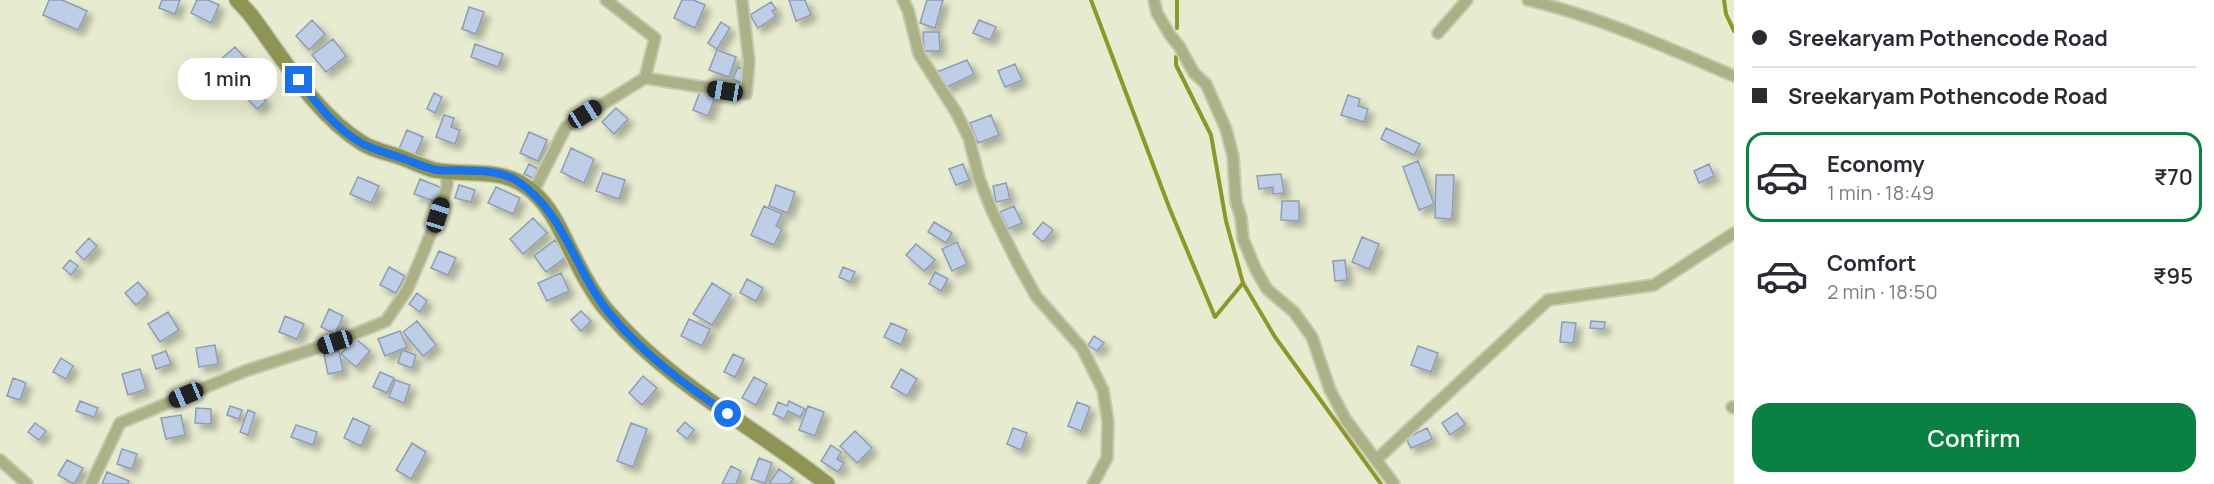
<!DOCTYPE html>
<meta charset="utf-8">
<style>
body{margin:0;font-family:Manrope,sans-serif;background:#f7f7f7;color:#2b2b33;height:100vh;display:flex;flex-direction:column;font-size:22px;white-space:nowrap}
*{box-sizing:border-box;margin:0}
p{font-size:20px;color:#7c7c81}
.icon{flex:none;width:33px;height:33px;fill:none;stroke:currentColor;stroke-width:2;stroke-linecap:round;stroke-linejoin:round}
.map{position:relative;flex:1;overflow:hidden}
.side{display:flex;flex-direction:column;background:#fff;width:480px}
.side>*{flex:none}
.banner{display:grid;align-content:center;height:132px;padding:0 18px;background:#fff}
.end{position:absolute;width:27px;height:27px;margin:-14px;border:8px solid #1a73e8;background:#fff;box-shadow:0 0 0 3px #fff}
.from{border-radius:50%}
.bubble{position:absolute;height:42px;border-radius:18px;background:#fff;box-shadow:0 6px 24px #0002;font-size:20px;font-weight:600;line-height:42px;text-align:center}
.car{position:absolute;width:18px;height:36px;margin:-18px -9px;border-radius:8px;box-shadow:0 0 4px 2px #0007;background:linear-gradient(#222 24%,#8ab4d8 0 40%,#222 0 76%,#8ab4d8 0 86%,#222 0)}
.banner b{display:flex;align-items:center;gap:21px;height:57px;font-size:22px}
.banner b+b{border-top:2px solid #e1e1e2}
.banner i{width:15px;height:15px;background:#2b2b33}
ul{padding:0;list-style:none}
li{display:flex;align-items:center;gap:18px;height:90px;margin:0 12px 9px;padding:0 6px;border:3px solid transparent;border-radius:18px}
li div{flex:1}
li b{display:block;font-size:22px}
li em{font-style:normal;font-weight:600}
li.on{border-color:#0b8043}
li>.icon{width:54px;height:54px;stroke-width:1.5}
.action{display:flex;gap:12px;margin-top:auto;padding:12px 18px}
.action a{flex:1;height:69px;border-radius:18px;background:#0b8043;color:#fff;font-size:24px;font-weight:600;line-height:69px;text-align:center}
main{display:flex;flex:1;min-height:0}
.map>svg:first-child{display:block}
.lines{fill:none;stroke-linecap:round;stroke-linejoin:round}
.stream{stroke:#8e972a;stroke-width:4}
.building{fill:#becee6;stroke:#8e9db4;stroke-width:1.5;filter:url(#shadow)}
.street-casing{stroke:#c5c9af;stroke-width:14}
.secondary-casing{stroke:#c5c9af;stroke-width:18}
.street{stroke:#abb086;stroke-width:10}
.secondary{stroke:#8d9454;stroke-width:15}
.route{stroke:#1a73e8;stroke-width:8}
</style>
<main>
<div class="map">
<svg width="1734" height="484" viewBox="0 0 1734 484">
<defs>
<filter id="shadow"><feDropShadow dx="5.5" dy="5.5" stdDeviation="3" flood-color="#0004"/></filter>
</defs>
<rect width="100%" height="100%" fill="#e7ebcf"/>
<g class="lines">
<!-- stream -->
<path class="stream" d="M1091 0 1169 207 1215 317 1243 283 1275 337 1381 484
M1724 0 1726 14 1734 31
M1177 28V0
M1176 57V65L1211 135 1226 221 1243 283"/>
</g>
<!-- building -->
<path class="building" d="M49 0H62L87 11 78 30 43 15Z
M162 0H180L175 14 159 8Z
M197 0H208L219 5 211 23 191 13Z
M682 0H693L705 5 695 28 674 18Z
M789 0H805L811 15 796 21Z
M927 0H943L935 28 920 23Z
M771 2 776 9 772 11 776 16 758 28 750 15Z
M469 7 484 12 476 34 462 29Z
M312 20 325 34 309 50 296 36Z
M979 20 996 27 990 40 973 33Z
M721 22 730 28 717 49 708 43Z
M923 32H939L940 51H924Z
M333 39 346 56 326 72 312 55Z
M475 44 503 54 498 67 471 57Z
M235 47 245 58 231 70 221 59Z
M717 50 736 57 729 77 709 70Z
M967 60 974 74 945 88 937 72Z
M1015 64 1022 80 1005 87 998 71Z
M738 67 746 71 741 83 733 79Z
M253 87 266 101 257 109 244 95Z
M701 89 716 94 708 116 693 110Z
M434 93 442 97 435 113 427 109Z
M1348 95 1360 99 1358 106 1368 109 1364 122 1341 115Z
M616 108 628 119 614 134 602 122Z
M444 115 454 118 451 127 460 130 455 144 436 137Z
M991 115 999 135 978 143 970 123Z
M1386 128 1420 144 1414 155 1381 139Z
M407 130 423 137 414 158 398 151Z
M529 132 547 140 538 161 520 153Z
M571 148 594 159 584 183 561 172Z
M1418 161 1434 204 1419 210 1403 167Z
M529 164 538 169 533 178 524 174Z
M963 164 969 180 956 185 949 169Z
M1709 164 1714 176 1699 183 1694 171Z
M603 173 625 180 619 199 596 191Z
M1281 174 1284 193 1273 194V187L1259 189 1257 176Z
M1436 175H1454L1452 219 1435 218Z
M358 177 379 186 371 203 350 194Z
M420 179 442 188 437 202 414 194Z
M1006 183 1010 199 996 202 993 186Z
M459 185 475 190 471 202 455 198Z
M776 185 795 192 788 213 769 206Z
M496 187 520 198 513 214 488 203Z
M1282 201H1299V221L1281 220Z
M764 206 782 214 776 226 782 229 774 245 751 235Z
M1014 206 1022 223 1008 229 1000 212Z
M533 218 547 233 523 254 510 239Z
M934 222 952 233 946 243 928 232Z
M1043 222 1053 230 1043 242 1033 234Z
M1362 237 1379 244 1369 269 1352 262Z
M89 238 97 246 84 260 76 252Z
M555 240 567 256 546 272 534 256Z
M957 242 967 264 952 271 942 249Z
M916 244 935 260 924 271 906 255Z
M439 251 456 258 448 275 431 268Z
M70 260 78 266 71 275 63 268Z
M1345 260 1347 280 1335 281 1333 261Z
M389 267 405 276 396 293 380 285Z
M843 267 855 272 850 282 839 277Z
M935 272 948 279 941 291 929 284Z
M561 273 569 291 547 301 538 283Z
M747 279 763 288 756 301 740 293Z
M138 282 148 294 136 305 125 293Z
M712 283 731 295 712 325 693 314Z
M417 293 427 301 420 312 409 304Z
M329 309 343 316 335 334 321 327Z
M581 311 591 321 581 331 571 320Z
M168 312 179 330 160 342 148 324Z
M285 316 304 324 297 339 279 332Z
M689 319 710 329 702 346 681 336Z
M417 321 436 345 423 356 403 332Z
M1591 321 1605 322 1604 329 1590 328Z
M1562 322 1576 323 1573 343 1560 342Z
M891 323 907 330 901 345 884 337Z
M400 331 407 347 385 356 378 339Z
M1094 336 1104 343 1097 351 1088 345Z
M355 338 370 351 356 367 341 354Z
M215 345 218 364 199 367 196 348Z
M1418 346 1438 353 1431 372 1411 365Z
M402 350 416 355 412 368 398 363Z
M166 351 171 364 156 369 152 356Z
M339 351 343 371 328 374 324 354Z
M733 354 744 359 735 377 724 372Z
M61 358 73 366 66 379 53 372Z
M140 369 146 389 128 395 122 374Z
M901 369 917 379 907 396 891 387Z
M380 372 394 378 387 393 373 387Z
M643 376 657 388 642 405 629 393Z
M754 377 767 384 756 405 742 398Z
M13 378 26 383 20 400 7 396Z
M395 380 410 385 404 403 389 397Z
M80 401 98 408 94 417 76 411Z
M789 401 805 409 800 417 788 411 784 419 773 414 778 402 787 406Z
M1077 402 1090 407 1081 431 1068 426Z
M230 406 242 410 239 419 227 415Z
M808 406 824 412 815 436 799 430Z
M196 408 211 409V424L195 423Z
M248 410 255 413 248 435 240 432Z
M1457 413 1465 424 1450 435 1442 423Z
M181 415 185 435 166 439 161 418Z
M353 418 370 426 361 446 344 438Z
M685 422 694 430 687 439 677 431Z
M35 423 46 431 39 440 28 432Z
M631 423 647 429 633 467 617 461Z
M296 425 317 432 313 445 291 437Z
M1013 428 1027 433 1021 450 1007 444Z
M1427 428 1432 439 1411 448 1406 438Z
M855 431 872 448 857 463 840 446Z
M412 443 426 452 411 479 396 470Z
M831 445 841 452 837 459 844 463 838 472 821 461Z
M122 449 137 454 132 469 117 464Z
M759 458 772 463 765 483 751 479Z
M67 460 83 468 74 484 58 475Z
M731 466 741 471 736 484H722Z
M779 469 793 479 790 484H769Z
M107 472 129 481 128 484H102Z"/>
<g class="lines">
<!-- street casing -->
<g class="street-casing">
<path id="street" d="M606 0 655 38 645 78
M903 0 908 10 919 54 956 112 969 138 979 178 992 211 1017 262 1036 296 1082 348 1103 390 1108 422 1107 458 1093 484
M1154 0 1157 13 1170 35 1179 46 1194 73 1206 84 1226 129 1233 156 1236 202 1241 217 1243 239 1256 270 1267 289 1294 312 1312 337 1330 390 1346 420 1394 484
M1528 0C1599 17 1666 47 1734 76
M1438 33 1467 0
M533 192 566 127 645 78 746 94 749 61 742 0
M1732 407 1734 408
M0 460 27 484
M1376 460 1548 300 1654 285 1734 233
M91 484 120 423 245 371 335 342 386 321 407 290 421 258 438 215 447 186V170"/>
</g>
<!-- secondary casing -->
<g class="secondary-casing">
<path id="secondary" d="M237 0 250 14C283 58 315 114 362 143 373 150 388 153 400 157 411 161 423 167 434 170 471 177 502 165 533 192 553 210 562 234 574 257 583 275 597 300 610 314 671 385 755 427 827 484"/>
</g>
<!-- street -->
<use href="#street" class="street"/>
<!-- secondary -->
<use href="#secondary" class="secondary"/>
</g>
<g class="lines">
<!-- route -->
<path class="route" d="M299 80C317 104 336 129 363 144 375 150 390 154 402 158 413 162 425 168 436 170 460 172 497 167 517 181 565 212 575 272 610 314 642 353 685 385 728 414"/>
</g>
</svg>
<i class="end from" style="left:728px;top:414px"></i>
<i class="end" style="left:299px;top:80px"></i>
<div class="bubble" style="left:178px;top:58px;width:99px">1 min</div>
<i class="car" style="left:725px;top:91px;rotate:279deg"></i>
<i class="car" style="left:585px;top:114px;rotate:58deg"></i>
<i class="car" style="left:438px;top:215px;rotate:17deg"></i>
<i class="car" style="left:335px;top:342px;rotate:252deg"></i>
<i class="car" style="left:186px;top:395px;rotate:247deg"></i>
</div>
<section class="side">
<div class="banner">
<b><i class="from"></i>Sreekaryam Pothencode Road</b>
<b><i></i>Sreekaryam Pothencode Road</b>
</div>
<ul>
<li class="on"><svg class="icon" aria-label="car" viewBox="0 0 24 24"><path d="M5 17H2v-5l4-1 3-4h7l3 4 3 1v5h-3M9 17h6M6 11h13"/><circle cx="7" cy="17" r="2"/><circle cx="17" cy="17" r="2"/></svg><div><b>Economy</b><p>1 min · 18:49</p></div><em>₹70</em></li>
<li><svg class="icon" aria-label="car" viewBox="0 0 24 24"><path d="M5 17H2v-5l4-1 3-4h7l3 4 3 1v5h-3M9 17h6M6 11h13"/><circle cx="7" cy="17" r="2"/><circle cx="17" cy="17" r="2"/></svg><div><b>Comfort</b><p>2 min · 18:50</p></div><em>₹95</em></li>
</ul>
<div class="action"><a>Confirm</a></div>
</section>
</main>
